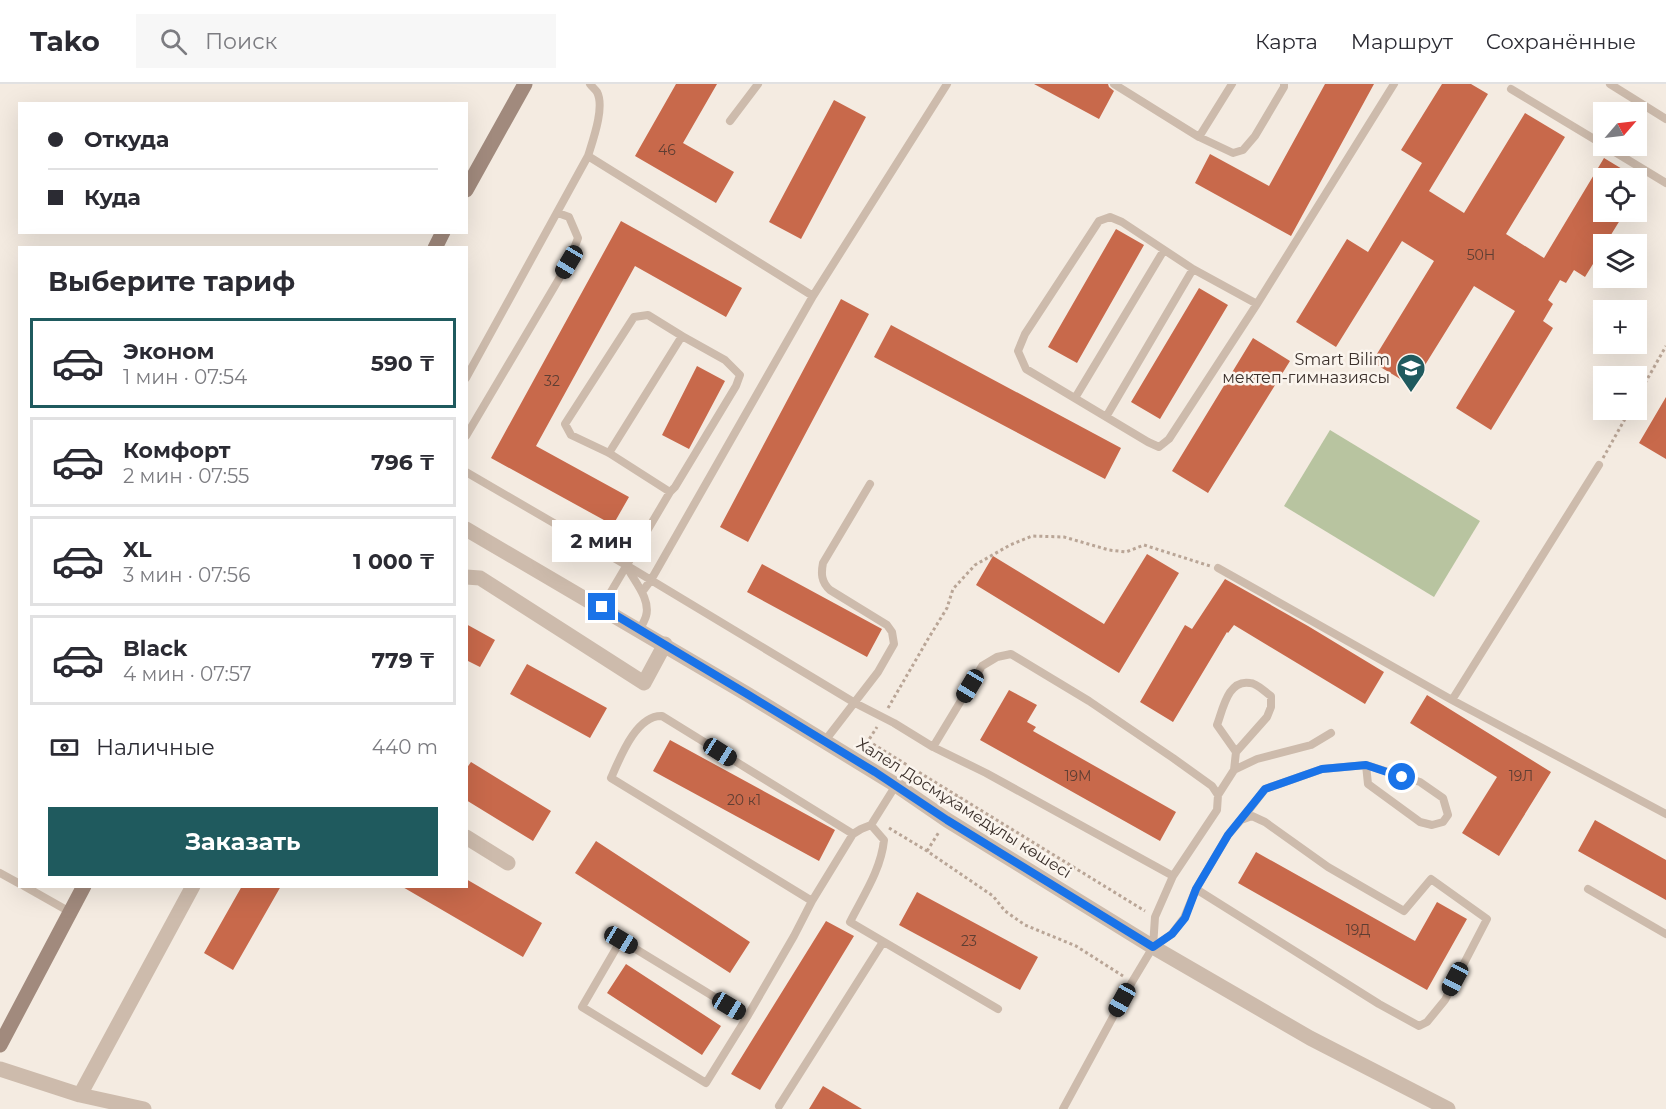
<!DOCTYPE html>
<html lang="ru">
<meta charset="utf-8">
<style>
body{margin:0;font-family:Montserrat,sans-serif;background:#f7f7f7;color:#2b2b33;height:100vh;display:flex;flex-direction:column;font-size:22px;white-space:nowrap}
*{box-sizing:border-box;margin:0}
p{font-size:20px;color:#7c7c81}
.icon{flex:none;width:33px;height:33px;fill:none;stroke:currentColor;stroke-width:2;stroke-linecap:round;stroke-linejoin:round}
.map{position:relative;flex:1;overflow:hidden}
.panel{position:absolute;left:18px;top:162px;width:450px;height:642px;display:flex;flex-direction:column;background:#fff;border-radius:0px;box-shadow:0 6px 24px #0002}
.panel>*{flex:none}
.hud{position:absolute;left:18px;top:18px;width:450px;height:132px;border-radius:0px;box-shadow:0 6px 24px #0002;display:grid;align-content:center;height:132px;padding:0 30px;background:#fff}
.needle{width:39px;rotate:62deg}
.buttons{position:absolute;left:1593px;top:18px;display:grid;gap:12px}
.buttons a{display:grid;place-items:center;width:54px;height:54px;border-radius:0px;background:#fff;box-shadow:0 6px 24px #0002;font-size:30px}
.end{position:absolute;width:27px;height:27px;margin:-14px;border:8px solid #1a73e8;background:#fff;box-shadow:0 0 0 3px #fff}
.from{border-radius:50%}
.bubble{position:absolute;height:42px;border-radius:0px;background:#fff;box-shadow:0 6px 24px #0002;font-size:20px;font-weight:700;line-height:42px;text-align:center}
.car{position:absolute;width:18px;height:36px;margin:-18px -9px;border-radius:8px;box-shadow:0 0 4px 2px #0007;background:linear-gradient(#222 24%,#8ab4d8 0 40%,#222 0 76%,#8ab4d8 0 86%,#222 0)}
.hud b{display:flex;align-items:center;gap:21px;height:57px;font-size:22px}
.hud b+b{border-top:2px solid #e1e1e2}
.hud i{width:15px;height:15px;background:#2b2b33}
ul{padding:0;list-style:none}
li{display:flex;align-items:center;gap:18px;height:90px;margin:0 12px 9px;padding:0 18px;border:3px solid #e1e1e2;border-radius:0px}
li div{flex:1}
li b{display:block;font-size:22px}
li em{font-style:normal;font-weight:700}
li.current{border-color:#1f5a5e}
li>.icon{width:54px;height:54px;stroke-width:1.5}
h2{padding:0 30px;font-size:27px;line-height:72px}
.pay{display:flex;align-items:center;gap:15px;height:66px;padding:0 30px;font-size:22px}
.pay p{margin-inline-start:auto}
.cta{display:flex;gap:12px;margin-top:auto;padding:12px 30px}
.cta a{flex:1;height:69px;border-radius:0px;background:#1f5a5e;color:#fff;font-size:24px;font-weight:700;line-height:69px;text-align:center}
header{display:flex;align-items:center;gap:36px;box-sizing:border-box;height:84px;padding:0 30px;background:#fff;border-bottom:2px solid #e1e1e2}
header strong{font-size:28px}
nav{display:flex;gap:33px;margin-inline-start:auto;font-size:21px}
.search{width:420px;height:54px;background:#f7f7f7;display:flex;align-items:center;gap:15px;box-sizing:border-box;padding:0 21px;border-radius:0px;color:#7c7c81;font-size:22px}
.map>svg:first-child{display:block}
.green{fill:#b8c4a0}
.building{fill:#c8694b}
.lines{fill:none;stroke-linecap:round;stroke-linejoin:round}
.path{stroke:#b9a596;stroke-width:3;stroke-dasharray:3 3;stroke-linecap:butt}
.service{stroke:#cdbbac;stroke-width:8}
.minor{stroke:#cdbbac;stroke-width:15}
.tertiary{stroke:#cdbbac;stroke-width:15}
.secondary{stroke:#a18a7d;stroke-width:15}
.route{stroke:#1a73e8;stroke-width:8}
.labels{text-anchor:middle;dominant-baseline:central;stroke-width:5;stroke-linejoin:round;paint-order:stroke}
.number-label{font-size:14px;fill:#5e3e33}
.poi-label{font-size:16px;fill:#3b302b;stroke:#fbf5ee;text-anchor:end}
.street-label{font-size:16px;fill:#3b302b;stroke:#fbf5ee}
</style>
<header>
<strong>Tako</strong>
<div class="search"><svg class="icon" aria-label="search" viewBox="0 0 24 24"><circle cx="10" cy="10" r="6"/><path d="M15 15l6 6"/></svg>Поиск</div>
<nav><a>Карта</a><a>Маршрут</a><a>Сохранённые</a></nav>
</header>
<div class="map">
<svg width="1666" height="1025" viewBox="0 0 1666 1025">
<rect width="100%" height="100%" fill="#f4ebe1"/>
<!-- green -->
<path class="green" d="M1330 346 1480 437 1434 513 1284 422Z"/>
<!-- building -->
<path class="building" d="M676 0H717L683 59 734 88 716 119 635 72Z
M1034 0H1108L1109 3 1114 7 1099 35Z
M1325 0H1374L1291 152 1195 99 1210 70 1269 102Z
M1442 0H1471L1488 10 1429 107 1464 129 1525 29 1565 53 1506 150 1544 174 1604 74 1637 94H1604V128H1625L1585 193 1574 186 1566 199 1560 196 1548 216 1553 220 1543 237 1553 244 1491 346 1456 324 1515 227 1474 202 1412 302 1372 278 1434 177 1402 157 1336 263 1296 238 1347 155 1368 168 1422 79 1401 66Z
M834 16 866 33 801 155 769 138Z
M621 137 742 204 726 233 635 182 536 362 629 413 613 441 491 374Z
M1116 145 1144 161 1077 279 1048 263Z
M1199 204 1228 221 1160 335 1131 318Z
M841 215 869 230 748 458 720 443Z
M891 241 1121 364 1105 395 874 273Z
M1253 254 1290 277 1208 409 1172 387Z
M697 282 725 297 689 365 662 351Z
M1666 313V375L1639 359Z
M1147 470 1179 489 1119 589 976 501 993 472 1104 540Z
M762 480 882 545 867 573 747 508Z
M1225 495 1308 542 1384 588 1365 620 1234 541 1228 549 1227 548 1173 638 1140 618 1185 541 1192 545Z
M466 540 495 556 480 583 466 576Z
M527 580 607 624 590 654 510 610Z
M1009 606 1037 621 1027 638 1036 643 1033 647 1176 728 1160 757 980 656Z
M1427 611 1551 688 1499 772 1462 749 1497 693 1410 639Z
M670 656 835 746 819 777 653 687Z
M471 678 551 727 533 757 466 716V685Z
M1595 736 1666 776V816L1578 767Z
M596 757 750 858 730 889 575 789Z
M1256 768 1415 857 1437 818 1467 835 1427 906 1238 799Z
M466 795 542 839 523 873 401 802H466Z
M242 802H281L233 886 204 869Z
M917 808 1038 873 1020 906 899 841Z
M826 837 854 852 760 1006 731 990Z
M626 880 721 942 702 971 607 909Z
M823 1002 862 1025H809Z"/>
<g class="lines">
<!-- path -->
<path class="path" d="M1636 315 1666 262
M1603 374 1630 326
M888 624 928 555 947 524 953 505 975 481 1010 461 1032 452 1064 453 1109 466 1126 468 1144 461 1210 482
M868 657 1145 827
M863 665 877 643
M953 724 959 713
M889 744 927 767 993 812 1005 827 1025 841 1076 862 1123 892
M927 767 939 748"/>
<!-- service -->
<path class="service" d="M1114 0 1199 53 1233 69 1243 66 1255 52 1284 3V0
M1610 0 1666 35
M1511 5 1604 61
M730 37 758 0
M1199 53 1232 0
M1605 62 1666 99
M588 72 813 212
M1257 220 1193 185 1122 138 1110 133 1099 137 1025 250 1018 267 1026 285 1148 358 1159 363 1169 355 1257 220 1394 0
M466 294 588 72C593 56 605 23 597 8 595 5 592 3 590 0
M1075 314 1164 166
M1106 333 1193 185
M466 352 569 178 578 154 569 133 558 129
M609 369 682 252
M1599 381 1452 616 1666 730
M466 388 626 481 855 619 894 639 933 663
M627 483C634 497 651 515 646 532 645 536 642 541 640 545
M1218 484 1452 616
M642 508 651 496 813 212 947 0
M602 523 670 408 675 403 736 302 740 291 725 276 682 252 648 231 634 233 565 340 571 351 609 369 670 408
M824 658 878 588 894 560 892 548 887 541 830 506C821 498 821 489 823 479L870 400
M1234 686 1257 675 1311 661 1331 649
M1218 711 1234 686 1236 668 1267 633 1271 623V612C1265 608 1257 599 1250 599 1228 595 1223 625 1217 641L1236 668
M1242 735 1265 705 1322 685 1366 681 1420 698 1443 714 1448 731 1443 738 1432 741 1420 738 1368 700 1366 681
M871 741 884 756C881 786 863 812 850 838L998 925
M0 789 20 800
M24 802 70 828
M1588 805 1666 850
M812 817 611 694C620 674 636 631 662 632L853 750
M1153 863 1172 850 1184 834 1196 805 1228 751 1241 736 1252 732 1265 738 1328 783 1404 827 1431 795 1487 835 1445 916 1427 938 1419 942 1379 920 1196 805
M747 933 621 856 582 923 706 999 747 933 794 852 812 817 853 750 861 745 871 741 896 701
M779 1022 883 858
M1063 1025 1132 898 1153 863 1155 833 1173 792 1217 726 1218 711 1212 702 1173 674 1089 617 1011 570 997 573 982 582 933 663 986 689 1173 792"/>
<!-- minor -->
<path class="minor" d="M466 493 480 494 644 599 665 560
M466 753 508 779
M0 985 80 1011 144 1025
M80 1011 193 802"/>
<!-- tertiary -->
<path class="tertiary" d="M466 445 747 610 896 701 947 736 1153 863 1310 954 1448 1025"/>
<!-- secondary -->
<path class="secondary" d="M466 106 525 0
M435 164 443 148
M0 961 84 802"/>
</g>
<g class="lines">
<!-- route -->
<path class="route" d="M602 523 747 610 875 688 947 736 1153 863 1172 850 1185 834 1196 805 1228 751 1265 705 1322 685 1366 681 1402 693"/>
</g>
<!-- icons -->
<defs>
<g id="school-pin" transform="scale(1.5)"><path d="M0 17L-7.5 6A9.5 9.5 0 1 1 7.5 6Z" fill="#1f5a5e" stroke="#fbf5ee"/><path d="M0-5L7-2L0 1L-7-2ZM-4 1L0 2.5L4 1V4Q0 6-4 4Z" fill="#fff"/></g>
</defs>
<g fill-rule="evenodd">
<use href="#school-pin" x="1411" y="284"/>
</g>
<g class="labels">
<!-- number labels -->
<g class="number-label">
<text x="667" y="66">46</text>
<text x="1481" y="171">50Н</text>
<text x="552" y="297">32</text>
<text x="1078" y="692">19М</text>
<text x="1521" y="692">19Л</text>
<text x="744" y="716">20 к1</text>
<text x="1358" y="846">19Д</text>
<text x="969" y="857">23</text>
</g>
<!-- poi labels -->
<g class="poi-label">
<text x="1390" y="275">Smart Bilim<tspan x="1390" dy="18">мектеп-гимназиясы</tspan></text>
</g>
<!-- street labels -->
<g class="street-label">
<text transform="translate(964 724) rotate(32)">Халел Досмұхамедұлы көшесі</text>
</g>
</g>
</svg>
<div class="buttons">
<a><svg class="needle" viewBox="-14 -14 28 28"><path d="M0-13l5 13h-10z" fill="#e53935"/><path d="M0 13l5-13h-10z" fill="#7c7c81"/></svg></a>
<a><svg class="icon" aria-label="locate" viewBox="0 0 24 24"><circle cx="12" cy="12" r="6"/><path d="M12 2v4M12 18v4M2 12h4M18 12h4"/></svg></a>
<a><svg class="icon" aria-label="layers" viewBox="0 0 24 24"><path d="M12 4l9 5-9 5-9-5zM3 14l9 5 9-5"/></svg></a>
<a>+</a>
<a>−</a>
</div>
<i class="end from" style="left:1402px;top:693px"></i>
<i class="end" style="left:602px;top:523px"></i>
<div class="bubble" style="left:552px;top:436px;width:99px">2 мин</div>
<i class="car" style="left:569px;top:178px;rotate:211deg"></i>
<i class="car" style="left:970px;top:602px;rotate:211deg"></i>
<i class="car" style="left:720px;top:668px;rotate:122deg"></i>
<i class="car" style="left:621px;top:856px;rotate:121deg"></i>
<i class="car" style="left:1455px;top:895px;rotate:208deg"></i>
<i class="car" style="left:1122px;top:916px;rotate:209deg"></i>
<i class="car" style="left:729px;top:922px;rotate:121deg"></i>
<div class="hud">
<b><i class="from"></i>Откуда</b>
<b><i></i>Куда</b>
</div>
<section class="panel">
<h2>Выберите тариф</h2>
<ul>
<li class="current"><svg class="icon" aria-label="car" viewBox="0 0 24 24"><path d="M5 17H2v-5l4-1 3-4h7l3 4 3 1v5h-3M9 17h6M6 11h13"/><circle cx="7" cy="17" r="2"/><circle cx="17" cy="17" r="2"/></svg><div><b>Эконом</b><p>1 мин · 07:54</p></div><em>590 ₸</em></li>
<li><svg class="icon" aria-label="car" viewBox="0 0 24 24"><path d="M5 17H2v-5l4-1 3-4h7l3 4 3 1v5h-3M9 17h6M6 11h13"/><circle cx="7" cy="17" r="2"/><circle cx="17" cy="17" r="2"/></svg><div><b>Комфорт</b><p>2 мин · 07:55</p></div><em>796 ₸</em></li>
<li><svg class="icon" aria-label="car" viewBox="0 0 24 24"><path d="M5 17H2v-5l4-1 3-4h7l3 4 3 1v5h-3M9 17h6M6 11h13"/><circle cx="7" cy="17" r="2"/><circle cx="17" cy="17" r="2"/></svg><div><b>XL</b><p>3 мин · 07:56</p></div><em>1 000 ₸</em></li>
<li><svg class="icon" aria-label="car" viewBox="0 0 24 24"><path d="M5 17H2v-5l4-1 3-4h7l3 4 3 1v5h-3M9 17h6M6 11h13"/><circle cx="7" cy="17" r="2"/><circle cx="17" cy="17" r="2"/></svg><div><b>Black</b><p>4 мин · 07:57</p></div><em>779 ₸</em></li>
</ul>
<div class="pay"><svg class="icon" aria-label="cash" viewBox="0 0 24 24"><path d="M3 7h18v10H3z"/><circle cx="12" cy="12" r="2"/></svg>Наличные<p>440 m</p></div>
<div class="cta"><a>Заказать</a></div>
</section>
</div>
